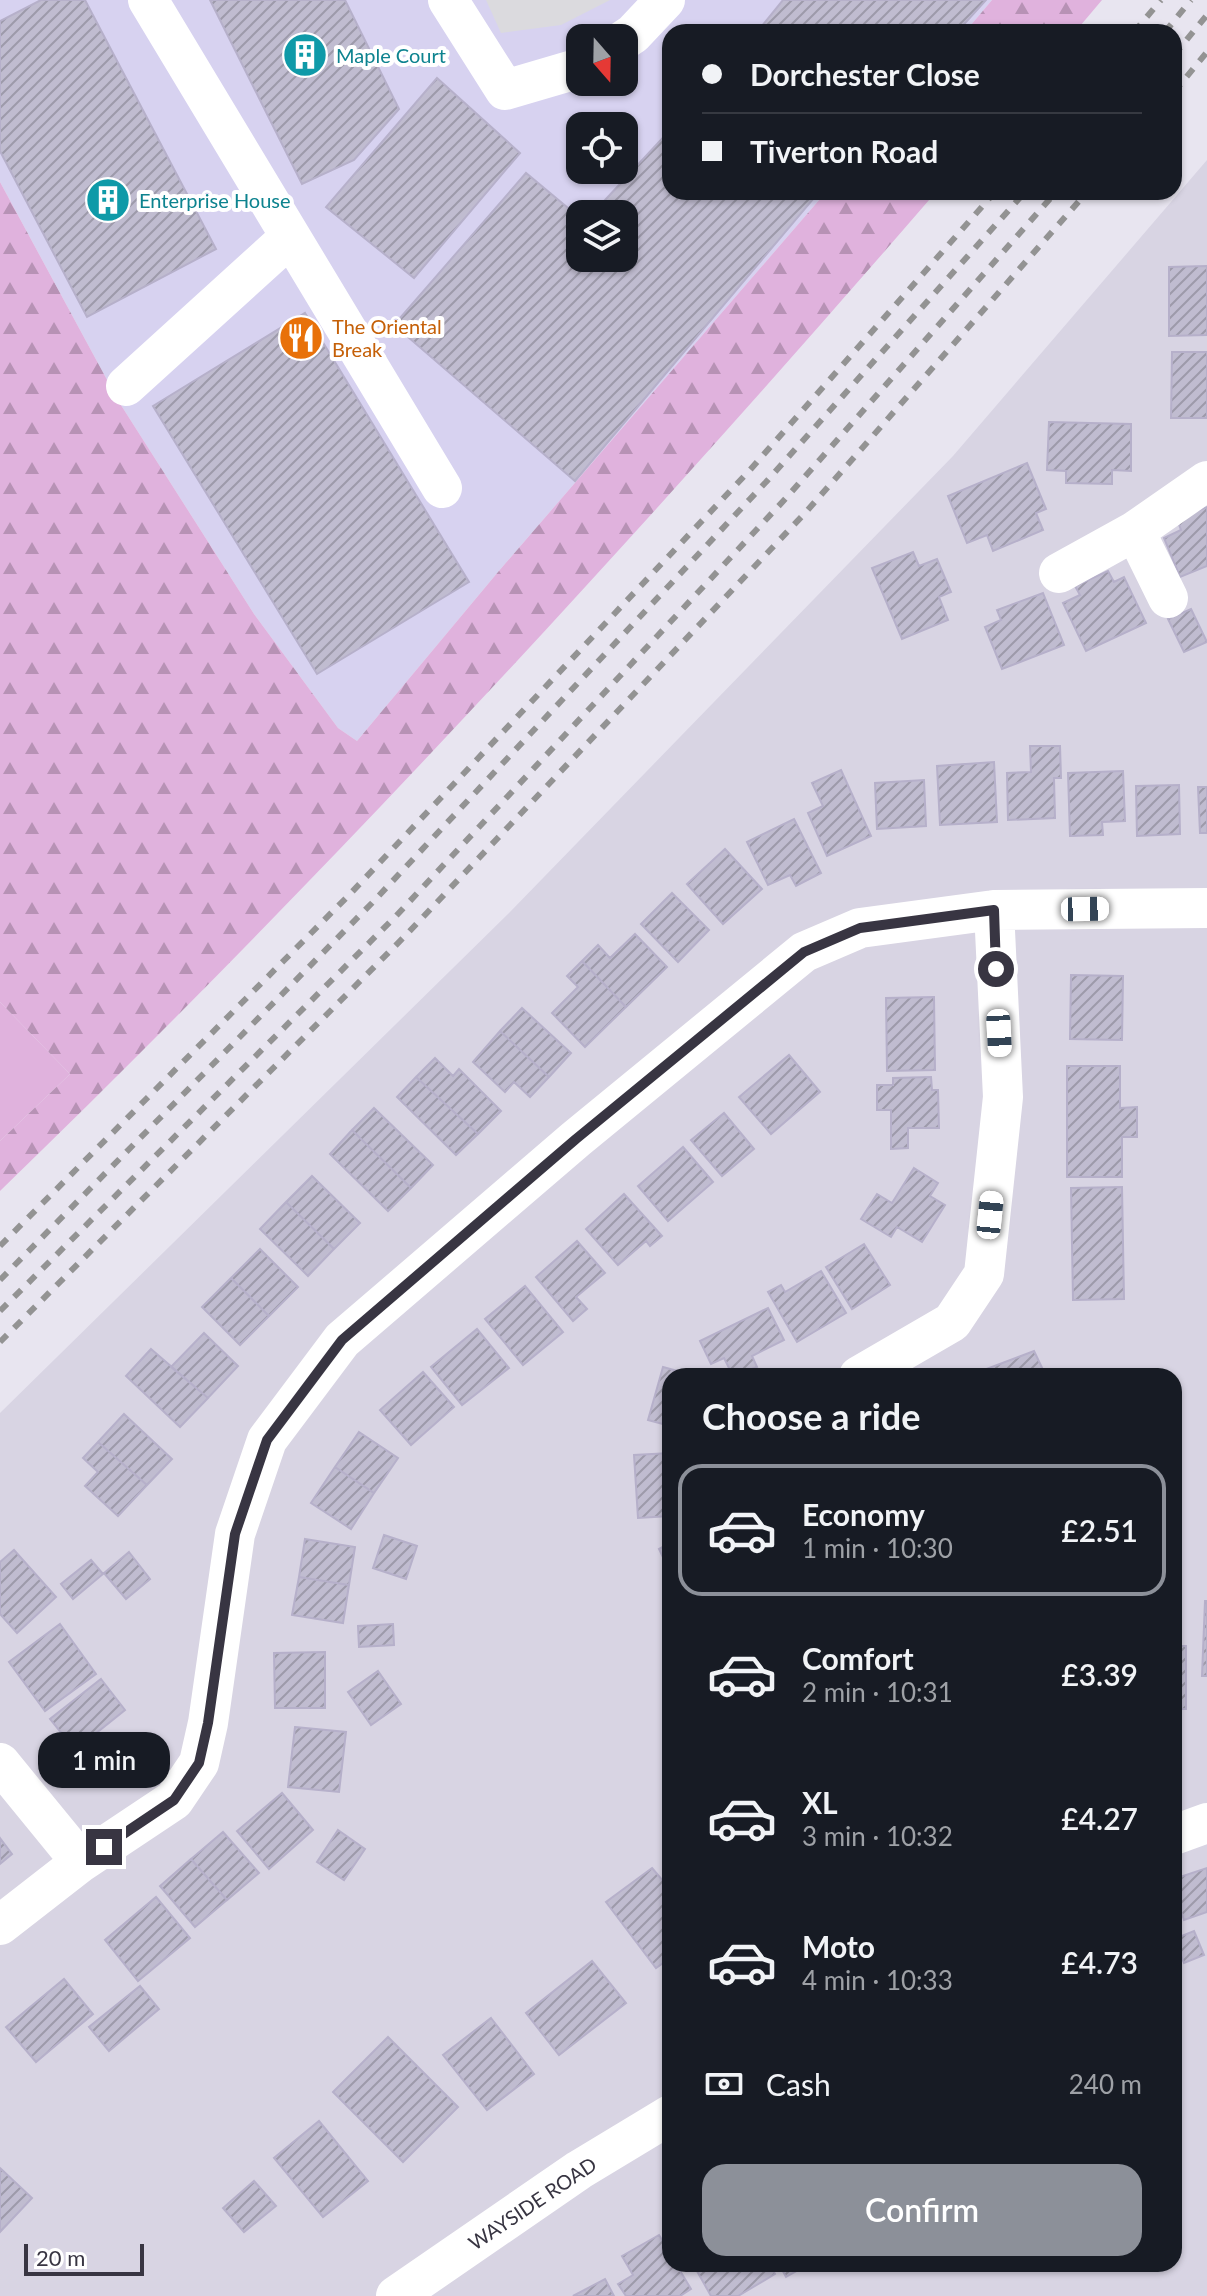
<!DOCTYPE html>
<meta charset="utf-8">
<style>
body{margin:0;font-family:Lato,sans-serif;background:#242831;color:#f1f3f6;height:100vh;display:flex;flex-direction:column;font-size:30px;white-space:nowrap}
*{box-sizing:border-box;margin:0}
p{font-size:26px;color:#9ea1a6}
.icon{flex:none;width:44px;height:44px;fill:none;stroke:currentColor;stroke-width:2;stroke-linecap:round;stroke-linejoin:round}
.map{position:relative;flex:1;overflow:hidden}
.details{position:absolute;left:662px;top:1368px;width:520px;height:904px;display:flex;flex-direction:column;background:#171b24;border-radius:24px;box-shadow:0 2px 6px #0004}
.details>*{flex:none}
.guide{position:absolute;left:662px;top:24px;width:520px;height:176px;border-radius:24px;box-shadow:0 2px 6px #0004;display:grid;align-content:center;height:176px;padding:0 40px;background:#171b24}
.needle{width:52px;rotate:160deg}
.fabs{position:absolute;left:566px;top:24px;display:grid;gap:16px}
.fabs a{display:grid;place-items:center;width:72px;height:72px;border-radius:16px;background:#171b24;box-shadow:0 2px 6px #0004;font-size:40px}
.scale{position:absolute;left:24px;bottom:20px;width:120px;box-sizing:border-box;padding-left:8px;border:4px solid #383542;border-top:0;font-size:22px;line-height:28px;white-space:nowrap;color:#383542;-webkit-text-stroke:6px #fff;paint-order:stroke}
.end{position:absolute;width:36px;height:36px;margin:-18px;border:10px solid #383542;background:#fff;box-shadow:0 0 0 4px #fff}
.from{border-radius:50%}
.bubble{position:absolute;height:56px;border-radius:24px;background:#171b24;box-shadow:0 2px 6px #0004;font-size:26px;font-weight:600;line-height:56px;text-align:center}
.car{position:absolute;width:24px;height:48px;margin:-24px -12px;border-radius:10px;box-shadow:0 0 6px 2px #0007;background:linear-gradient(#fff 24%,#345 0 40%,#fff 0 76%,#345 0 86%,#fff 0)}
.guide b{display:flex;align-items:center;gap:28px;height:76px;font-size:30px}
.guide b+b{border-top:2px solid #363941}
.guide i{width:20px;height:20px;background:#f1f3f6}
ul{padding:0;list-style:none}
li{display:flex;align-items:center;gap:24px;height:132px;margin:0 16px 12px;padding:0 24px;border:4px solid transparent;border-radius:24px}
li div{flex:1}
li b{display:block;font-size:30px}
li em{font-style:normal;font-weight:600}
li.current{border-color:#8c9099}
li>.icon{width:72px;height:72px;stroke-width:1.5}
h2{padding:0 40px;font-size:36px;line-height:96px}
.pay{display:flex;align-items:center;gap:20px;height:88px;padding:0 40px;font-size:30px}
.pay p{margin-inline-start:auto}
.action{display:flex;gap:16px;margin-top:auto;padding:16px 40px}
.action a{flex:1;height:92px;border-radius:24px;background:#8c9099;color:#fff;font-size:32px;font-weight:600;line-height:92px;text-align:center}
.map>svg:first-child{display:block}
.residential{fill:#d8d4e3;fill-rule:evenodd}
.commercial{fill:#d7d2f0;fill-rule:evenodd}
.green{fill:#e0b2dd}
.forest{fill:url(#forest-firs)}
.parking{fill:#dbdade}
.building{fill:url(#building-hatch);stroke:#b6b0ca;stroke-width:2}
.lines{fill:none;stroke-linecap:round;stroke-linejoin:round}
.minor{stroke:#fff;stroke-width:40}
.rail{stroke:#939393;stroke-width:6;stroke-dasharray:10 10;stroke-linecap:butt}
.route{stroke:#383542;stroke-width:10}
.labels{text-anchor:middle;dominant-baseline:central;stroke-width:8;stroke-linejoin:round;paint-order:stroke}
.culture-label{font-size:20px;fill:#0d838f;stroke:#fff;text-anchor:start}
.food-label{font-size:20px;fill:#c56008;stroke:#fff;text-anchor:start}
.street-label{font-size:20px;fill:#383542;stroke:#fff}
</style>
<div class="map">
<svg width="1207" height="2296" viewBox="0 0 1207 2296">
<defs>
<pattern id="forest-firs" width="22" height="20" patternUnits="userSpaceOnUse" patternTransform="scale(2)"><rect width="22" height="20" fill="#e0b2dd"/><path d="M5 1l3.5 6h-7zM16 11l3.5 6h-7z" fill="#b792b5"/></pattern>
<pattern id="building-hatch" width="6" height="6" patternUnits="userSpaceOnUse" patternTransform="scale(2)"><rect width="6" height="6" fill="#c0bcd0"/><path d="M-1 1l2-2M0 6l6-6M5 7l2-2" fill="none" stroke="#9d9aaa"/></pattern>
</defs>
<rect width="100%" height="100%" fill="#e8e5f0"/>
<!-- residential -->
<path class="residential" d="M1207 160V2296H0V1413L509 913 953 456ZM670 1376H1174V2264H670Z"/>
<!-- commercial -->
<path class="commercial" d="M0 0H992L965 32H670V192H826L498 572 357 741 338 728 254 614 119 402 0 182ZM580 38H624V82H580ZM580 126H624V170H580ZM580 214H624V258H580Z"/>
<!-- green -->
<path class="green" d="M0 1002 70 1074 0 1141Z"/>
<!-- forest -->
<path class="forest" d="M992 0H1102L1075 32H965Z
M0 182 119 402 254 614 338 728 357 741 498 572 826 192H936C638 537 328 873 0 1191V1141L70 1074 0 1002Z"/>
<!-- parking -->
<path class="parking" d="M486 0H610L561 25 501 33Z"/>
<!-- building -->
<path class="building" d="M41 0H85L216 249 87 317 0 151V21Z
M210 0H345L399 109 354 160 302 184Z
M783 0H986L957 32H757Z
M437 78 520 153 414 278 326 207Z
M670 130V192H819L575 481 394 325 526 173 580 218V258H624V214H592Z
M1207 266V335L1169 336V267Z
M305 313 469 582 317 674 153 406Z
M1172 352H1207V418H1171Z
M1049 422 1131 424V471L1112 470V484L1066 483V471L1047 470Z
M1027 463 1046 509 1036 513 1043 530 993 551 987 535 967 543 948 496Z
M1207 507V566L1180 577 1164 538 1181 530 1177 519Z
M913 552 919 566 937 559 951 592 939 597 948 620 902 639 872 568Z
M1108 571 1114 582 1124 577 1146 623 1086 651 1063 603 1080 595 1075 586Z
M1043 593 1064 645 1002 669 985 627 1001 620 997 610Z
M1191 609 1207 642 1184 652 1168 619Z
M1030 746H1060L1061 778H1054L1055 818 1008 820 1007 773 1031 772Z
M994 762 997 822 940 825 937 766Z
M841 770 871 836 827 856 808 813 823 806 812 783Z
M1123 771 1125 821 1102 822 1103 835 1070 836 1068 773Z
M924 780 926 826 877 829 875 783Z
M1179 785 1180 834 1137 836 1136 786Z
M1198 787H1207V833H1200Z
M794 819 821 873 796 886 790 875 768 885 747 842Z
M725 849 762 889 723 924 687 884Z
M672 893 709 930 678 962 641 924Z
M635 934 667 967 626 1007 582 961 598 945 610 958Z
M582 961 626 1007 585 1047 552 1013 578 987 567 976Z
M1071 975 1123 976 1122 1040 1070 1039Z
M934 997 935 1070 887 1071 886 998Z
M522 1008 571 1053 549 1077 500 1031Z
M500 1031 549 1077 530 1097 514 1082 505 1092 473 1062Z
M789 1055 820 1092 771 1134 739 1097Z
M435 1058 453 1076 459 1069 501 1111 478 1134 416 1077Z
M1067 1066H1120V1108L1137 1107V1137H1122V1177H1067Z
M416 1077 478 1134 456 1155 397 1097Z
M931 1077 932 1090H938L939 1128H908V1148L891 1149V1110H877V1085H893V1078Z
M374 1108 433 1165 411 1188 352 1130Z
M724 1113 754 1149 722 1176 691 1140Z
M352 1130 411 1188 388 1211 330 1154Z
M683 1147 713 1182 668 1221 638 1186Z
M914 1168 938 1183 930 1196 945 1205 922 1242 897 1227 891 1237 861 1219 877 1194 892 1203Z
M312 1176 360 1223 334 1249 286 1202Z
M1122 1187 1124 1299 1073 1300 1071 1188Z
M624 1194 662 1236 650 1246 646 1241 618 1265 586 1229Z
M286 1202 334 1249 308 1276 260 1229Z
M577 1241 605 1273 576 1297 587 1309 573 1321 536 1277Z
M864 1244 890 1285 852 1309 826 1267Z
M260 1249 298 1287 269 1316 231 1278Z
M821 1271 846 1313 797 1342 768 1292 781 1285 785 1292Z
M231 1278 269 1316 240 1345 202 1307Z
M525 1286 563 1332 523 1365 485 1319Z
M768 1308 784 1340 752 1356 757 1367 733 1376 724 1358 711 1364 700 1341Z
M477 1329 509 1368 462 1405 431 1367Z
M204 1333 238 1366 208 1398 171 1367Z
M151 1349 208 1398 180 1427 126 1376Z
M1034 1351 1046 1376H968Z
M663 1367 696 1376H670V1426L648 1420Z
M423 1372 454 1407 411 1445 380 1410Z
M124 1414 172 1459 147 1485 98 1442Z
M359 1432 398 1458 374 1493 335 1467Z
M98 1442 147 1485 118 1516 85 1486 98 1472 83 1458Z
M670 1453V1516L638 1518 634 1455Z
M335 1467 374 1493 351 1529 311 1503Z
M384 1535 417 1546 406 1579 373 1568Z
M305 1539 355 1547 349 1585 299 1577Z
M670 1543V1572L659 1549Z
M14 1550 56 1597 17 1633 0 1614V1562Z
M129 1552 150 1579 126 1599 104 1573Z
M91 1560 103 1574 73 1599 61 1584Z
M299 1577 349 1585 343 1623 292 1615Z
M1205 1601H1207V1676H1202Z
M60 1624 96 1674 45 1711 9 1662Z
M393 1624 394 1645 359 1647 358 1626Z
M1174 1646H1186V1709H1174Z
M325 1652V1708H275L274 1653Z
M378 1671 401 1704 371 1725 348 1692Z
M101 1679 125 1710 75 1750 50 1719Z
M295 1727 346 1732 339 1792 288 1787Z
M282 1793 313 1830 269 1869 237 1831Z
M338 1830 365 1849 344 1880 317 1862Z
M223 1832 259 1873 227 1900 191 1859Z
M0 1838 12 1854 0 1864Z
M191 1859 227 1900 195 1927 160 1886Z
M652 1868 663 1881 670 1876V1958L656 1968 606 1902Z
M1207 1868V1912L1184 1920 1174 1891V1879Z
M156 1897 190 1938 138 1981 105 1940Z
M1194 1931 1204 1955 1184 1963 1174 1939Z
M592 1961 626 2003 559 2055 526 2013Z
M64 1979 93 2014 36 2062 6 2027Z
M140 1986 159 2009 109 2051 89 2027Z
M491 2018 534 2074 487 2110 443 2055Z
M388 2037 458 2107 403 2162 333 2092Z
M319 2121 368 2181 323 2217 274 2158Z
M0 2168 32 2198 0 2232Z
M254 2181 276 2206 244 2232 223 2208Z
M659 2235 670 2253V2264H676L691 2289 680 2296H626L618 2284 633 2275 622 2256Z
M693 2264H769L775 2274 738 2296H711Z
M779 2264H809L786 2277Z
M605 2279 614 2296H573Z"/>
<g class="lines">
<!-- minor -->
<path class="minor" d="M148 0 442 488
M448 0 505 90 580 68
M624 40 633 34 665 0
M126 386 289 238
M1135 531 1168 598
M1059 573 1135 531 1207 481
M859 1376 952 1322 984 1274 1003 1097 994 910
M0 1763 81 1862
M1174 1835 1207 1823
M0 1925 81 1862 174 1800 199 1763 208 1723 235 1534 267 1440 342 1340 576 1139 804 952 860 928 994 910 1207 908
M396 2296 579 2170 670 2115"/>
<!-- rail -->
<path class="rail" d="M1134 32 1161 0
M1165 32 1191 0
M1174 55 1207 15
M1174 92 1207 52
M0 1246 351 893 749 471 995 192
M0 1280 372 903 766 482 1025 192
M0 1311 396 916 787 497 1056 192
M0 1342 406 935 806 512 1087 192"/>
</g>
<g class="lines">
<!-- route -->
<path class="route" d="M104 1847 174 1800 199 1763 208 1723 235 1534 267 1440 342 1340 576 1139 804 952 860 928 994 910 996 969"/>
</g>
<!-- icons -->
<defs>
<g id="building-disc" transform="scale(2.3)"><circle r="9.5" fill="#0f9aa8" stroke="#fff"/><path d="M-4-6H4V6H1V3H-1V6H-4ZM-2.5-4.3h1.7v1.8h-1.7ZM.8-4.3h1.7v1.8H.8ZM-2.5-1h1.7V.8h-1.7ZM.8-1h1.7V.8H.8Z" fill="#fff"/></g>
<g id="restaurant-disc" transform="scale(2.3)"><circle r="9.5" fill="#e8710a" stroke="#fff"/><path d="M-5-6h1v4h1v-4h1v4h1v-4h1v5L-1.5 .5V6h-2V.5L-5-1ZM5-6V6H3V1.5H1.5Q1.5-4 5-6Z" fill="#fff"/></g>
</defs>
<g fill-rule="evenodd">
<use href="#building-disc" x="305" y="55"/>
<use href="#building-disc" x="108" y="200"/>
<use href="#restaurant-disc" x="301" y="338"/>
</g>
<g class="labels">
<!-- culture labels -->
<g class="culture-label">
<text x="336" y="55">Maple Court</text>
<text x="139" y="200">Enterprise House</text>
</g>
<!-- food labels -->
<g class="food-label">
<text x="332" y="326">The Oriental<tspan x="332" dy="23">Break</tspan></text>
</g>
<!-- street labels -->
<g class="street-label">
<text transform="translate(532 2203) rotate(-34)">WAYSIDE ROAD</text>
</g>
</g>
</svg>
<div class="fabs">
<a><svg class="needle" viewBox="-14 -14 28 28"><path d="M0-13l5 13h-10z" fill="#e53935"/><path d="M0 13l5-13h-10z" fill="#9ea1a6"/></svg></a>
<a><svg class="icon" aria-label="locate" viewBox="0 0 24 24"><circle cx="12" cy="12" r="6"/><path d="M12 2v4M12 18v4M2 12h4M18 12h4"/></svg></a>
<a><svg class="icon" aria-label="layers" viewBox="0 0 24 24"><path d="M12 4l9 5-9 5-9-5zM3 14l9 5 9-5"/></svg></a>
</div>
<div class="scale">20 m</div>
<i class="end from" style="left:996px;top:969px"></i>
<i class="end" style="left:104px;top:1847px"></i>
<div class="bubble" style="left:38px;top:1732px;width:132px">1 min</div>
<i class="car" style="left:1085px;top:909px;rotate:89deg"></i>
<i class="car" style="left:999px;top:1033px;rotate:177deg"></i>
<i class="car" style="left:990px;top:1215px;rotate:6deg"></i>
<div class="guide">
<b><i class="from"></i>Dorchester Close</b>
<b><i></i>Tiverton Road</b>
</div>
<section class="details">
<h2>Choose a ride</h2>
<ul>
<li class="current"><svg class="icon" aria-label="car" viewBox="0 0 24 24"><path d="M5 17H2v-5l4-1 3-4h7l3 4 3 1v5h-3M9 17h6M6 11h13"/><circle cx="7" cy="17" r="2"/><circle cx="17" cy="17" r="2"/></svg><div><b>Economy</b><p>1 min · 10:30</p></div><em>£2.51</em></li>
<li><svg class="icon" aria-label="car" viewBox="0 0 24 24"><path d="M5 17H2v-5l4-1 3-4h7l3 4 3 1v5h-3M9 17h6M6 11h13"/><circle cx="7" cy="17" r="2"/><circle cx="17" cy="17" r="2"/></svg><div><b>Comfort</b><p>2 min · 10:31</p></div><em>£3.39</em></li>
<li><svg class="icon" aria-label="car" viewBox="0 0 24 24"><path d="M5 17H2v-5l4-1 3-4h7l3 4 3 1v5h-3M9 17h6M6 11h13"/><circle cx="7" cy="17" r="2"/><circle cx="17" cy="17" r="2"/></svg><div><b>XL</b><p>3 min · 10:32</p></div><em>£4.27</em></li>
<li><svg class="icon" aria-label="car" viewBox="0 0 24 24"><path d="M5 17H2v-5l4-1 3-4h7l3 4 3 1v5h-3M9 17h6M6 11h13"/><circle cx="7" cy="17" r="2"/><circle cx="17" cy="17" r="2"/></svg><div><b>Moto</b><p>4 min · 10:33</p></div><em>£4.73</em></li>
</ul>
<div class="pay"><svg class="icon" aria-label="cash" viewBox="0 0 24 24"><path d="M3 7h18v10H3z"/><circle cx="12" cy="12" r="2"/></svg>Cash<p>240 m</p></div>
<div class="action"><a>Confirm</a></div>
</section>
</div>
